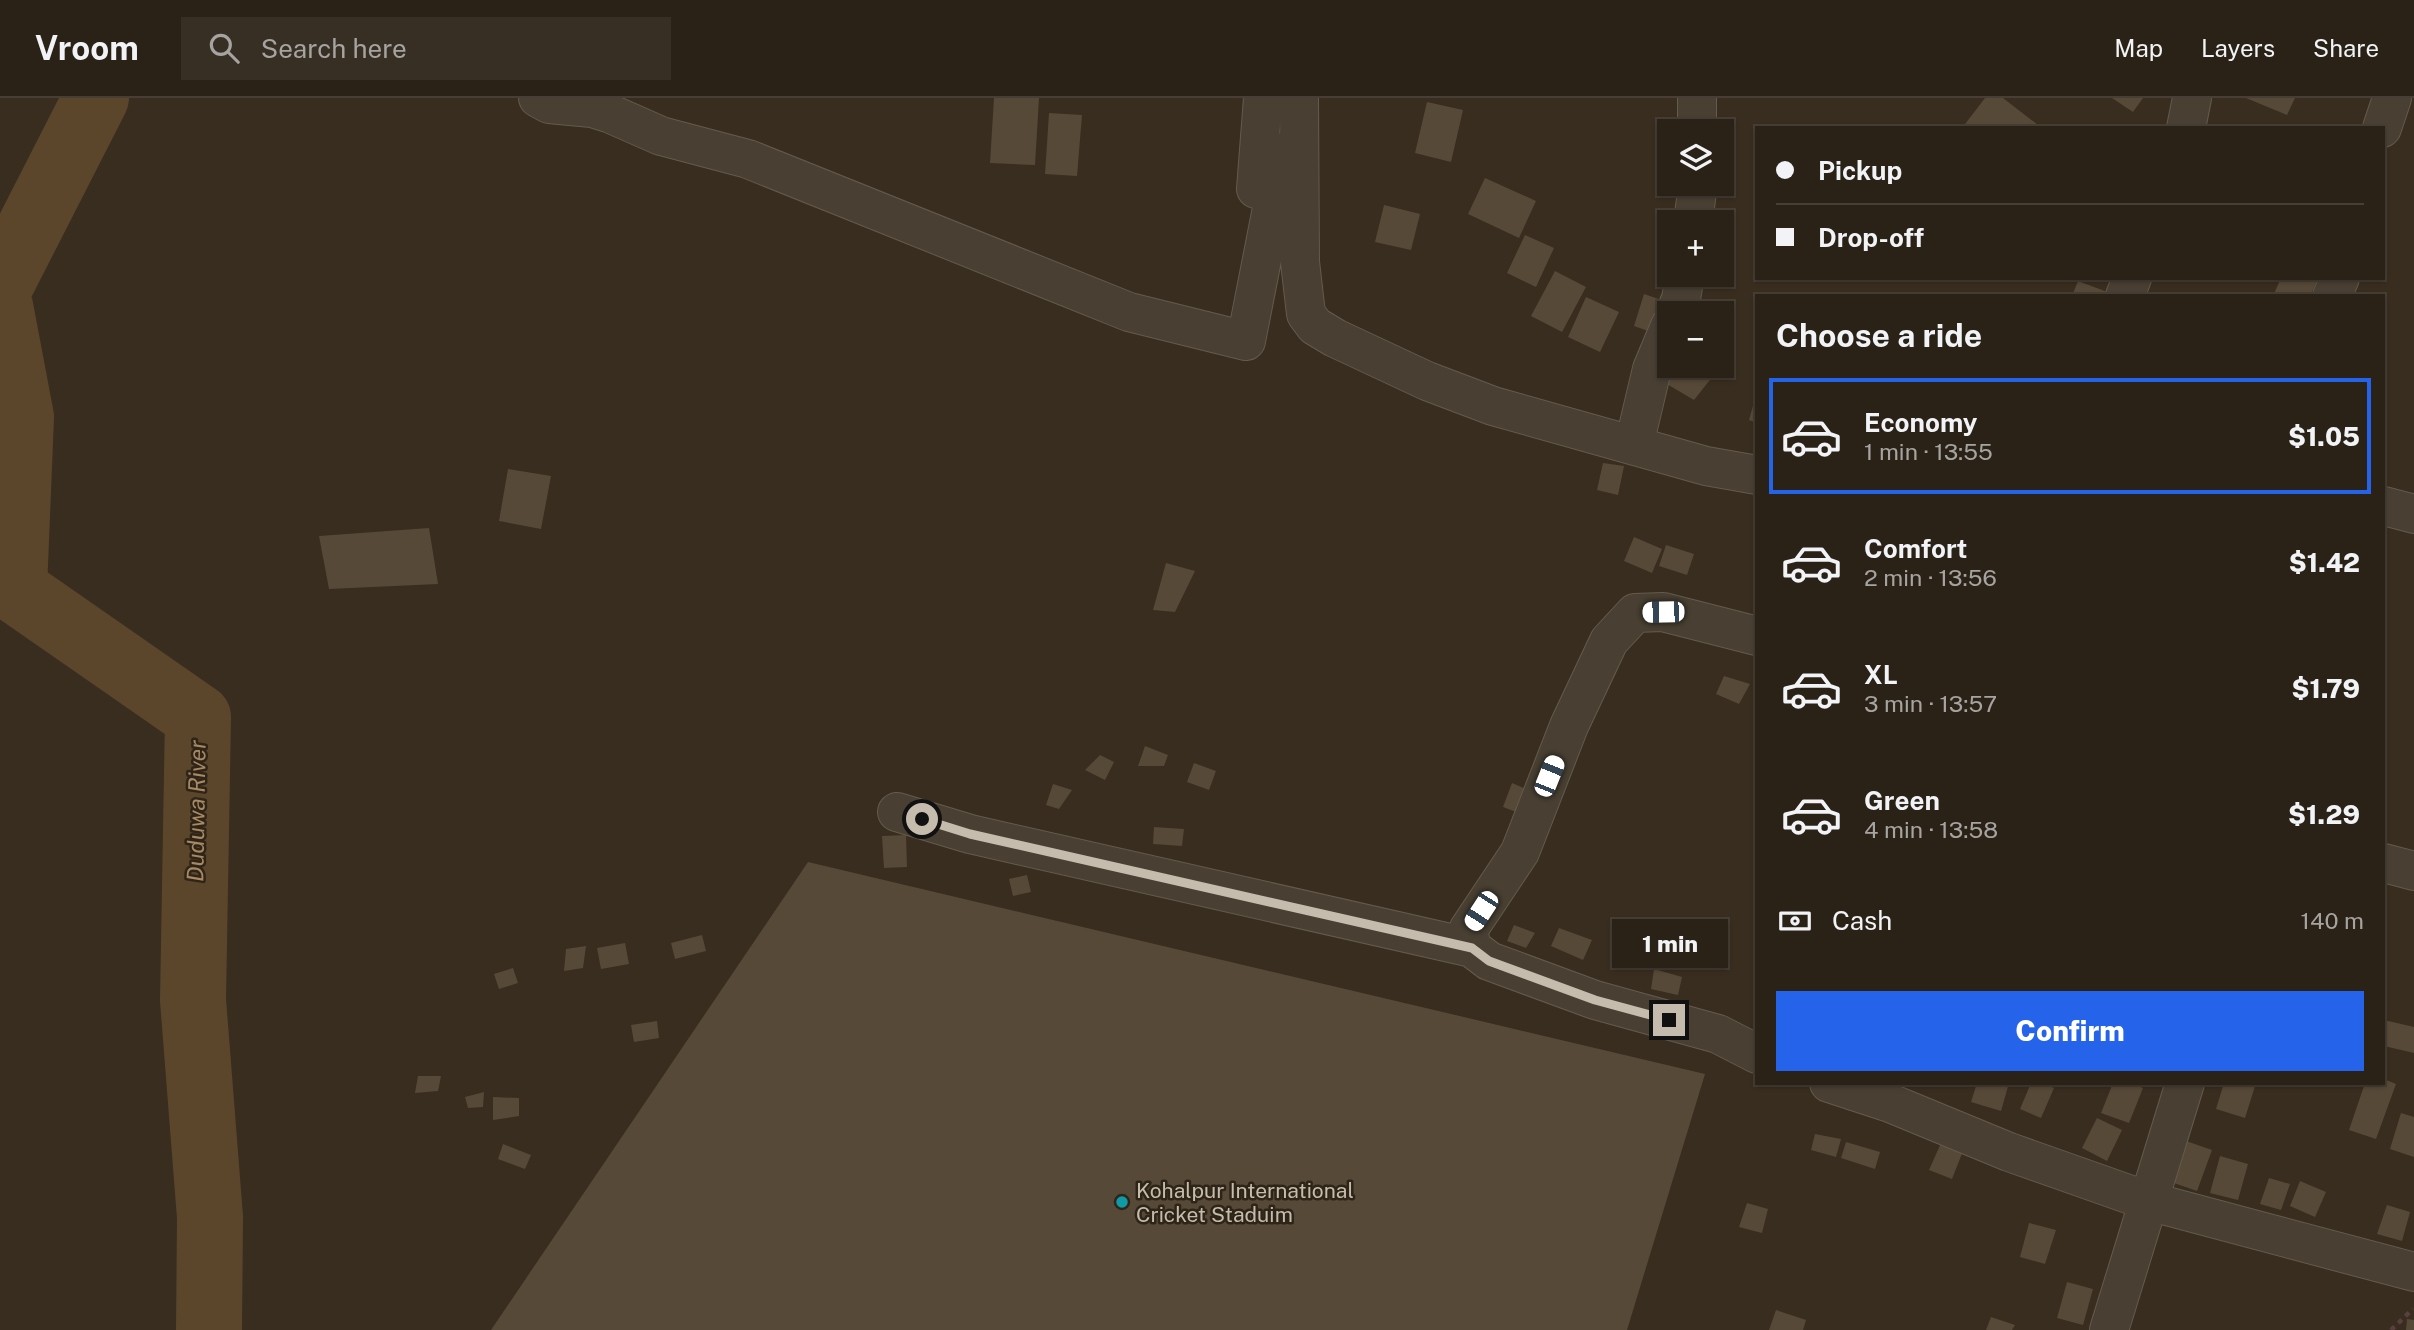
<!DOCTYPE html>
<meta charset="utf-8">
<style>
body{margin:0;font-family:"Public Sans",sans-serif;background:#372f24;color:#f1f3f6;height:100vh;display:flex;flex-direction:column;font-size:26px;white-space:nowrap}
*{box-sizing:border-box;margin:0}
p{font-size:23px;color:#a6a4a1}
.icon{flex:none;width:38px;height:38px;fill:none;stroke:currentColor;stroke-width:2;stroke-linecap:round;stroke-linejoin:round}
.map{position:relative;flex:1;overflow:hidden}
.sheet{position:absolute;left:1755px;top:196px;width:630px;height:791px;display:flex;flex-direction:column;background:#2b2217;border-radius:0px;box-shadow:0 2px 5px #0004,0 0 0 2px #473f36}
.sheet>*{flex:none}
.hud{position:absolute;left:1755px;top:28px;width:630px;height:154px;border-radius:0px;box-shadow:0 2px 5px #0004,0 0 0 2px #473f36;display:grid;align-content:center;height:154px;padding:0 21px;background:#2b2217}
.buttons{position:absolute;left:1657px;top:21px;display:grid;gap:14px}
.buttons a{display:grid;place-items:center;width:77px;height:77px;border-radius:0px;background:#2b2217;box-shadow:0 2px 5px #0004,0 0 0 2px #473f36;font-size:35px}
.end{position:absolute;width:32px;height:32px;margin:-16px;border:9px solid #c6bcad;background:#111;box-shadow:0 0 0 4px #111}
.from{border-radius:50%}
.bubble{position:absolute;height:49px;border-radius:0px;background:#2b2217;box-shadow:0 2px 5px #0004,0 0 0 2px #473f36;font-size:23px;font-weight:800;line-height:49px;text-align:center}
.car{position:absolute;width:21px;height:42px;margin:-21px -10px;border-radius:9px;box-shadow:0 0 5px 2px #0007;background:linear-gradient(#fff 24%,#345 0 40%,#fff 0 76%,#345 0 86%,#fff 0)}
.hud b{display:flex;align-items:center;gap:24px;height:66px;font-size:26px}
.hud b+b{border-top:2px solid #473f36}
.hud i{width:18px;height:18px;background:#f1f3f6}
ul{padding:0;list-style:none}
li{display:flex;align-items:center;gap:21px;height:116px;margin:0 14px 10px;padding:0 7px;border:4px solid transparent;border-radius:0px}
li div{flex:1}
li b{display:block;font-size:26px}
li em{font-style:normal;font-weight:800}
li.selected{border-color:#2563eb}
li>.icon{width:63px;height:63px;stroke-width:1.5}
h2{padding:0 21px;font-size:32px;line-height:84px}
.pay{display:flex;align-items:center;gap:18px;height:77px;padding:0 21px;font-size:26px}
.pay p{margin-inline-start:auto}
.action{display:flex;gap:14px;margin-top:auto;padding:14px 21px}
.action a{flex:1;height:80px;border-radius:0px;background:#2563eb;color:#fff;font-size:28px;font-weight:800;line-height:80px;text-align:center}
header{display:flex;align-items:center;gap:42px;box-sizing:border-box;height:98px;padding:0 35px;background:#2b2217;border-bottom:2px solid #473f36}
header strong{font-size:33px}
nav{display:flex;gap:38px;margin-inline-start:auto;font-size:24px}
.search{width:490px;height:63px;background:#372f24;display:flex;align-items:center;gap:18px;box-sizing:border-box;padding:0 24px;border-radius:0px;color:#a6a4a1;font-size:26px}
.map>svg:first-child{display:block}
.lines{fill:none;stroke-linecap:round;stroke-linejoin:round}
.river{stroke:#5b462c;stroke-width:66}
.building{fill:#574938}
.minor-casing{stroke:#645b4d;stroke-width:40}
.path{stroke:#58403e;stroke-width:4.5;stroke-dasharray:5 5;stroke-linecap:butt}
.minor{stroke:#494033;stroke-width:38}
.route{stroke:#c6bcad;stroke-width:9}
.culture-dot{fill:#0f9aa8;stroke:#2e2518;stroke-width:2.5}
.labels{text-anchor:middle;dominant-baseline:central;stroke-width:5;stroke-linejoin:round;paint-order:stroke}
.poi-label{font-size:21px;fill:#c6bcad;stroke:#2e2518;text-anchor:start}
.water-label{font-size:23px;font-style:italic;fill:#a88963;stroke:#2e2518}
</style>
<header>
<strong>Vroom</strong>
<div class="search"><svg class="icon" aria-label="search" viewBox="0 0 24 24"><circle cx="10" cy="10" r="6"/><path d="M15 15l6 6"/></svg>Search here</div>
<nav><a>Map</a><a>Layers</a><a>Share</a></nav>
</header>
<div class="map">
<svg width="2414" height="1232" viewBox="0 0 2414 1232">
<rect width="100%" height="100%" fill="#392d1f"/>
<g class="lines">
<!-- river -->
<path class="river" d="M0 188 96 0
M0 208 21 319 14 491 198 619 193 902 210 1119 209 1232"/>
</g>
<!-- building -->
<path class="building" d="M994 0H1039L1035 67 990 65Z
M1985 0H2003L2038 27 2036 30H1962Z
M2112 0H2143L2133 14Z
M2246 0H2295L2287 17Z
M1427 4 1463 12 1451 64 1415 55Z
M1049 15 1082 17 1077 78 1045 76Z
M1485 80 1536 103 1519 140 1468 116Z
M1384 107 1420 116 1411 152 1375 144Z
M1525 137 1554 150 1536 189 1507 175Z
M1555 173 1586 189 1562 234 1531 218Z
M2281 180H2318L2310 198H2273Z
M2078 183 2118 198H2072Z
M1644 196 1673 206 1662 238 1634 228Z
M1586 199 1619 214 1600 254 1568 239Z
M1668 268H1721L1694 302 1660 282Z
M1756 297 1757 298V325L1749 322Z
M1603 365 1624 368 1618 397 1597 392Z
M508 371 551 378 541 431 499 423Z
M429 430 438 486 329 491 319 438Z
M1634 439 1662 451 1652 475 1624 463Z
M1666 447 1694 456 1687 477 1659 468Z
M1166 465 1195 473 1175 514 1153 512Z
M1724 578 1750 586 1739 606 1716 596Z
M1145 648 1168 657 1164 668H1138Z
M1100 657 1114 664 1105 682 1085 672Z
M1194 665 1216 673 1209 692 1187 684Z
M1512 685 1533 694 1524 717 1503 709Z
M1053 686 1072 692 1059 711 1046 707Z
M1154 729 1184 731 1182 748 1153 746Z
M906 737 907 769 884 770 882 738Z
M808 764 1705 976 1627 1232H491Z
M1027 777 1031 794 1013 798 1009 781Z
M1514 827 1535 835 1526 850 1507 843Z
M1559 830 1592 842 1583 862 1551 848Z
M702 837 706 853 675 861 671 845Z
M625 845 629 866 601 871 597 850Z
M586 848 583 870 564 873 566 851Z
M513 870 518 885 499 891 494 876Z
M1654 871 1682 879 1678 897 1651 891Z
M2384 922 2414 929V955L2384 948Z
M657 923 659 940 634 944 631 927Z
M418 978H441L438 993 415 995Z
M2384 981 2396 986 2376 1041 2349 1032 2365 985H2384Z
M1977 985H2009L2001 1013 1971 1004Z
M2031 985H2042L2054 990 2041 1020 2020 1011Z
M2113 985H2131L2143 990 2129 1025 2101 1015Z
M2224 985H2256L2245 1020 2216 1011Z
M484 994 483 1009 468 1010 465 999Z
M493 999 519 1000V1018L493 1022Z
M2401 1015 2414 1019V1059L2390 1051Z
M2097 1020 2122 1032 2107 1063 2082 1050Z
M1815 1036 1841 1041 1836 1059 1811 1052Z
M2186 1043 2212 1052 2197 1093 2171 1084Z
M1846 1044 1880 1054 1875 1071 1841 1060Z
M1941 1045 1963 1053 1952 1081 1929 1072Z
M503 1046 531 1057 525 1071 498 1061Z
M2220 1058 2248 1066 2238 1102 2210 1095Z
M2269 1080 2290 1086 2281 1112 2260 1106Z
M2300 1083 2326 1094 2315 1119 2290 1108Z
M1747 1105 1768 1111 1762 1135 1739 1129Z
M2387 1107 2410 1114 2402 1143 2377 1136Z
M2029 1125 2056 1132 2045 1166 2020 1159Z
M2067 1184 2093 1191 2083 1227 2057 1220Z
M1776 1212 1806 1222 1803 1232H1769Z
M1991 1219 2015 1227 2012 1232H1986Z
M2407 1221 2414 1222V1232H2406Z"/>
<g class="lines">
<!-- minor casing -->
<g class="minor-casing">
<path id="minor" d="M538 0 549 6 592 10 611 16 661 38 748 61 1129 214 1246 243
M1299 0 1300 164 1306 216 1315 228 1335 240 1427 283 1493 308 1706 368 1757 377
M2186 30 2192 0
M2382 30 2392 0
M1697 33V0
M1256 91 1263 0
M1693 124 1698 86
M2125 198 2132 180
M2332 198 2340 180
M1675 215 1681 201 1685 177
M1246 243 1283 54
M1634 347 1652 271 1670 228
M2384 408 2414 416
M1757 538 1663 514 1635 515 1609 543 1569 628 1520 754 1468 832 1472 850 1489 863 1595 902 1718 936 1757 956
M897 714 970 736 1472 850
M2384 765 2414 773
M1829 985 1890 1005 2009 1054 2148 1103 2414 1174
M2109 1232 2185 985"/>
</g>
<!-- path -->
<path class="path" d="M2391 1232 2413 1211"/>
<!-- minor -->
<use href="#minor" class="minor"/>
</g>
<g class="lines">
<!-- route -->
<path class="route" d="M922 721 970 736 1472 850 1489 863 1595 902 1669 922"/>
</g>
<!-- markers -->
<circle class="culture-dot" cx="1122" cy="1104" r="7"/>
<g class="labels">
<!-- poi labels -->
<g class="poi-label">
<text x="1136" y="1092">Kohalpur International<tspan x="1136" dy="24">Cricket Staduim</tspan></text>
</g>
<!-- water labels -->
<g class="water-label">
<text transform="translate(196 713) rotate(-89)">Duduwa River</text>
</g>
</g>
</svg>
<div class="buttons">
<a><svg class="icon" aria-label="layers" viewBox="0 0 24 24"><path d="M12 4l9 5-9 5-9-5zM3 14l9 5 9-5"/></svg></a>
<a>+</a>
<a>−</a>
</div>
<i class="end from" style="left:922px;top:721px"></i>
<i class="end" style="left:1669px;top:922px"></i>
<div class="bubble" style="left:1612px;top:821px;width:116px">1 min</div>
<i class="car" style="left:1663px;top:514px;rotate:269deg"></i>
<i class="car" style="left:1549px;top:678px;rotate:22deg"></i>
<i class="car" style="left:1481px;top:813px;rotate:213deg"></i>
<div class="hud">
<b><i class="from"></i>Pickup</b>
<b><i></i>Drop-off</b>
</div>
<section class="sheet">
<h2>Choose a ride</h2>
<ul>
<li class="selected"><svg class="icon" aria-label="car" viewBox="0 0 24 24"><path d="M5 17H2v-5l4-1 3-4h7l3 4 3 1v5h-3M9 17h6M6 11h13"/><circle cx="7" cy="17" r="2"/><circle cx="17" cy="17" r="2"/></svg><div><b>Economy</b><p>1 min · 13:55</p></div><em>$1.05</em></li>
<li><svg class="icon" aria-label="car" viewBox="0 0 24 24"><path d="M5 17H2v-5l4-1 3-4h7l3 4 3 1v5h-3M9 17h6M6 11h13"/><circle cx="7" cy="17" r="2"/><circle cx="17" cy="17" r="2"/></svg><div><b>Comfort</b><p>2 min · 13:56</p></div><em>$1.42</em></li>
<li><svg class="icon" aria-label="car" viewBox="0 0 24 24"><path d="M5 17H2v-5l4-1 3-4h7l3 4 3 1v5h-3M9 17h6M6 11h13"/><circle cx="7" cy="17" r="2"/><circle cx="17" cy="17" r="2"/></svg><div><b>XL</b><p>3 min · 13:57</p></div><em>$1.79</em></li>
<li><svg class="icon" aria-label="car" viewBox="0 0 24 24"><path d="M5 17H2v-5l4-1 3-4h7l3 4 3 1v5h-3M9 17h6M6 11h13"/><circle cx="7" cy="17" r="2"/><circle cx="17" cy="17" r="2"/></svg><div><b>Green</b><p>4 min · 13:58</p></div><em>$1.29</em></li>
</ul>
<div class="pay"><svg class="icon" aria-label="cash" viewBox="0 0 24 24"><path d="M3 7h18v10H3z"/><circle cx="12" cy="12" r="2"/></svg>Cash<p>140 m</p></div>
<div class="action"><a>Confirm</a></div>
</section>
</div>
